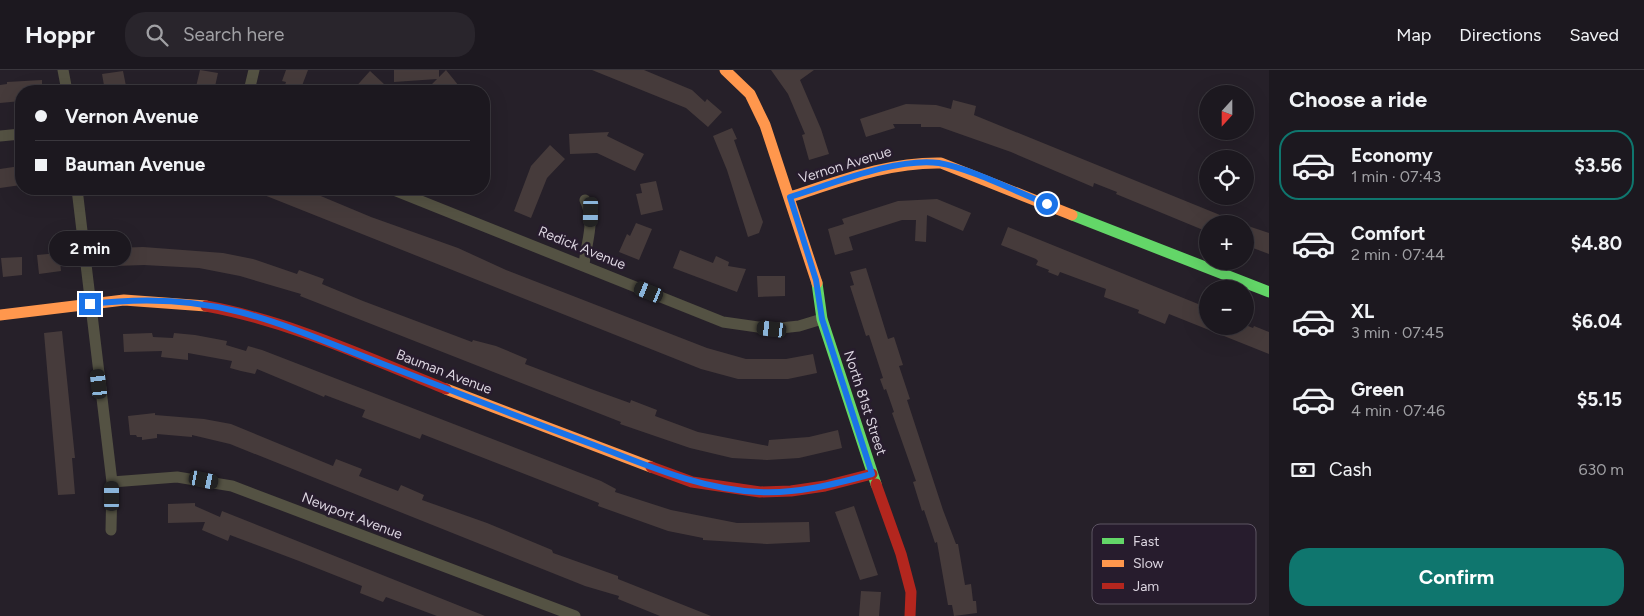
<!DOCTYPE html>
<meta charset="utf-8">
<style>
body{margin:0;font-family:Figtree,sans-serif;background:#29252c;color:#f1f3f6;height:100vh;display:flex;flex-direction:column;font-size:19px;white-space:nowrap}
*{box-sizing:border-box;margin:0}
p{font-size:16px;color:#a0a0a4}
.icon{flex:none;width:28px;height:28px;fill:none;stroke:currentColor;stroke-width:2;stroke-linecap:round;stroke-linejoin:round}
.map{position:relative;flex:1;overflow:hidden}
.sheet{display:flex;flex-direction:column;background:#1c181f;width:375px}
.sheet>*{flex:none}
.banner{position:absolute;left:15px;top:15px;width:475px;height:110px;border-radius:20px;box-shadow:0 5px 20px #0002,0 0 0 1px #3a373d;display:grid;align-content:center;height:110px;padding:0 20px;background:#1c181f}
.needle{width:32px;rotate:201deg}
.fabs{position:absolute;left:1199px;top:15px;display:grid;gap:10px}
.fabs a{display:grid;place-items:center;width:55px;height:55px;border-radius:50%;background:#1c181f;box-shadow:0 5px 20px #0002,0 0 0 1px #3a373d;font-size:25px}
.end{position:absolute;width:22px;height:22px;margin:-11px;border:6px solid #1a73e8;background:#fff;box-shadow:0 0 0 2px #fff}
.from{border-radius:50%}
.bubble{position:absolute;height:35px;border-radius:18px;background:#1c181f;box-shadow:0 5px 20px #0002,0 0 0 1px #3a373d;font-size:16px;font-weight:700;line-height:35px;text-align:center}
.car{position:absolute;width:15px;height:30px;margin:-15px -8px;border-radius:6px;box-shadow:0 0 4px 1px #0007;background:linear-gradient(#222 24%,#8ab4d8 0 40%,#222 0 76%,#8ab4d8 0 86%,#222 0)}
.banner b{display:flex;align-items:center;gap:18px;height:48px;font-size:19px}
.banner b+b{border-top:1px solid #3a373d}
.banner i{width:12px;height:12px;background:#f1f3f6}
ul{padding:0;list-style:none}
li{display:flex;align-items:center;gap:15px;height:70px;margin:0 10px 8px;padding:0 10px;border:2px solid transparent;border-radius:20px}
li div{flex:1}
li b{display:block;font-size:19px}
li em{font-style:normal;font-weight:700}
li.on{border-color:#0f766e}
li>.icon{width:45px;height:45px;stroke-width:1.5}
h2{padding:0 20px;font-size:22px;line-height:60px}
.pay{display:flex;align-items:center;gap:12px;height:55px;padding:0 20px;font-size:19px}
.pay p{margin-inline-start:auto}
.primary-button{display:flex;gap:10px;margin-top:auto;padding:10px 20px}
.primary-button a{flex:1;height:58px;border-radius:20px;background:#0f766e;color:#fff;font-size:20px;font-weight:700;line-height:58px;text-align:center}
header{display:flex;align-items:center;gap:30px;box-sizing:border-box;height:70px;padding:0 25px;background:#1c181f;border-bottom:1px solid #3a373d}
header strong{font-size:24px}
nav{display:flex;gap:28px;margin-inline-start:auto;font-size:18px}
.search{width:350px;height:45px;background:#29252c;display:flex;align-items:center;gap:12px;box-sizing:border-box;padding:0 18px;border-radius:20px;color:#a0a0a4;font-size:19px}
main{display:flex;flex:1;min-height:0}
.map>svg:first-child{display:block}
.building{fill:#463b3b}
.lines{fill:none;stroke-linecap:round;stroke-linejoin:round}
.street{stroke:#545243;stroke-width:11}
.fast{stroke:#63d668;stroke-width:11}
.slow{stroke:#ff974d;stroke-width:11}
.jam{stroke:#b3261e;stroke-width:11}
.route{stroke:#1a73e8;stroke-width:6}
.labels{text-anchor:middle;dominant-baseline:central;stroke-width:5;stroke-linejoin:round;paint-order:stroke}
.street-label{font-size:14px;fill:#dcd5e0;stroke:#271c2d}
.key{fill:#271c2d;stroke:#5d5463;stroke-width:1}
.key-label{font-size:14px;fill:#dcd5e0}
</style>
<header>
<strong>Hoppr</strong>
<div class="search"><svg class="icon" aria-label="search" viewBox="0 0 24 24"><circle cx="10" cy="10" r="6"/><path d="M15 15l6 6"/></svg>Search here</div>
<nav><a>Map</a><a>Directions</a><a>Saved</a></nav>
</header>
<main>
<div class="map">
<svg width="1269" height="546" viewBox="0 0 1269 546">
<rect width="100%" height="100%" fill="#262029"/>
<!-- building -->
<path class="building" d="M200 0 218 3 214 21H195Z
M286 0H308L300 21H283L286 12 282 11Z
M394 0H439V7L446 0 463 21H439L432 14 437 9 394 12Z
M592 0H644L692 20 705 32 707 29 722 42 708 57 686 38Z
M771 0H814L800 10 821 59 829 84 809 90 802 65 805 64 788 24Z
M123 1 127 21H105L102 4Z
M370 1 384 14 378 21H352Z
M42 10V21H21V31L0 33V15L7 14V12Z
M953 30 976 36 974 45 1220 145 1217 154H1208V162L1116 124 1117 122 1094 113 1093 117 1011 82 940 57H921V54H893L895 58 866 67 860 49 906 34 936 35 951 39Z
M732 58 737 69 734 70 763 152 759 163 748 167 727 100 713 66Z
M609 62 607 66 644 84 635 101 597 83 570 84 569 64Z
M550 75 565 89 547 108 531 148 514 141 531 96Z
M20 96 21 115 0 118V99Z
M656 111 663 140 641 145 636 124 642 123 640 114Z
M249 119H304L371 147 458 178 506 200 707 278 746 289H786L813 284 817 303 788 309H738L701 299Z
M937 129 971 143 963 161 927 145 926 172 915 171 916 150H902L849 167 853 180 835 185 828 159 844 154 842 149 898 131Z
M636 153 652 159 639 190 619 182 627 164 630 166Z
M1245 155 1269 163V184L1245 175Z
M1008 157 1208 238V256H1248L1253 258 1254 256 1269 262V284L1169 244 1165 254 1138 243 1139 240 1104 227 1106 219 1060 202 1058 206 1048 202 1049 200 1036 195 1038 191 1036 189 1001 175Z
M143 177 223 183 253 189 297 204 299 200 324 209 322 214 363 231 472 272 473 270 496 276 527 289 525 294 591 319 630 333 631 330 657 340 655 346 698 362 768 376 769 370 809 367 838 360 842 378 799 388 767 390 732 388 690 378 620 354 621 352 300 226 301 224 240 206 199 198 144 195 115 196V178Z
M680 180 713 193 716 186 729 192 728 196 746 199 737 222 673 198Z
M59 183 61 201 39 204 37 185Z
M22 187V205L3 207 1 188Z
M866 198 888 269 894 267 903 295 899 296 910 329 907 330 943 440 956 474H958L965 515 971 514 973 531H976L977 543 954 546 952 535H948L937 472 935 473 924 440 922 441 913 412 916 411 892 343 894 342 886 319 884 320 880 309 883 308 869 265 866 266 850 216 854 215 850 202Z
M757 206H785V226L758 227Z
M62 261 75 388H72L75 424 58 425 44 263Z
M152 263 153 267 173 268 174 263 195 265 227 271 226 275 246 281 248 276 262 280 601 411 616 419 615 422 671 440 737 453 809 452 810 472 767 474 703 470V468L668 461 598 436 599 433 422 364 420 369 362 347 365 340 325 325 324 327 257 299 255 304 241 301 230 298 232 291 188 283V290L161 287 162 281 124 282 123 264Z
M155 343V345L204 349 231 354 333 396 336 389 362 399 359 406 398 421 401 415 424 425 422 430 487 453 552 480 553 483 618 506V509L711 546H660L618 529 619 526 585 516 230 374 192 365V367L157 364V368L142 370V367H137L136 365H130L128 346Z
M195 433V436L220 447 222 441 485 546H437L386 527 383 532 360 523 362 516 299 491 230 465 228 471 202 460 205 452 168 453V434Z
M854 436 878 505 860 510 835 442Z
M861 521 881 522 879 546H859Z"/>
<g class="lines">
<!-- street -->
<path class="street" d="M63 0 67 21
M249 21 254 0
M0 66 21 64
M77 119 112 412 111 460
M391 119 723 252 772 259 799 256 822 249
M584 195C586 172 596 152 585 130
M112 412 177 407 232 416 575 546"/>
<!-- fast -->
<path class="fast" d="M1072 145 1269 222
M817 213 822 249 876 414"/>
<!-- slow -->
<path class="slow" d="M725 0 750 24 765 55 817 213
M790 127C840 111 888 92 941 93L1072 145
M0 245 124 230 206 236
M446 319 651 397"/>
<!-- jam -->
<path class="jam" d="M206 236C289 251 368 288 446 319
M651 397 692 412 760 422 791 421 825 416 872 404
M876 414 901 484 911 522 910 546"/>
</g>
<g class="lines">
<!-- route -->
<path class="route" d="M90 234C139 228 191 229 240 242 289 255 336 276 383 294 453 321 523 349 594 375 649 396 699 419 759 422 797 424 835 414 872 404L822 249 816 210 790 127C832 114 897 87 939 93 969 98 1017 122 1047 134"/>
</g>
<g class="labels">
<!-- street labels -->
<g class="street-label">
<text transform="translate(845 95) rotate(-17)">Vernon Avenue</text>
<text transform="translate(582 178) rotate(22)">Redick Avenue</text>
<text transform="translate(444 302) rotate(21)">Bauman Avenue</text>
<text transform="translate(865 333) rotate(72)">North 81st Street</text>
<text transform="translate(352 446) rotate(21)">Newport Avenue</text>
</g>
</g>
<!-- legend -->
<rect x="1092" y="454" width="164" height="80" rx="8" class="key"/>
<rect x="1102" y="468" width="22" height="6" fill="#63d668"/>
<rect x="1102" y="490" width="22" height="7" fill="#ff974d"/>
<rect x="1102" y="513" width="22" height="6" fill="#b3261e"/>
<g class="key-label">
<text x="1133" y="476">Fast</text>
<text x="1133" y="498">Slow</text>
<text x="1133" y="521">Jam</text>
</g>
</svg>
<div class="fabs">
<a><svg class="needle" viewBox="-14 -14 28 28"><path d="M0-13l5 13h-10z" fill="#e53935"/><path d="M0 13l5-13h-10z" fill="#a0a0a4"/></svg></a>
<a><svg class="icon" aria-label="locate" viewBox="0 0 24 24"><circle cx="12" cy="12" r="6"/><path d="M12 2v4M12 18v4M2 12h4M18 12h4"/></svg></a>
<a>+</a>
<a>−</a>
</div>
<i class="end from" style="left:1047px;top:134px"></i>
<i class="end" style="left:90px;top:234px"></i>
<div class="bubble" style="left:49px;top:161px;width:82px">2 min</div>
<i class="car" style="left:591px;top:142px;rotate:181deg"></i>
<i class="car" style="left:649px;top:222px;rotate:292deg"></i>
<i class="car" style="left:772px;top:259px;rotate:277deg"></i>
<i class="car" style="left:99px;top:314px;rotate:353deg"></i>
<i class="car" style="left:204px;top:410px;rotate:102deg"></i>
<i class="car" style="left:112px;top:426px;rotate:0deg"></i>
<div class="banner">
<b><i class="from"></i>Vernon Avenue</b>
<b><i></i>Bauman Avenue</b>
</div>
</div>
<section class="sheet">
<h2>Choose a ride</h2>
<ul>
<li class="on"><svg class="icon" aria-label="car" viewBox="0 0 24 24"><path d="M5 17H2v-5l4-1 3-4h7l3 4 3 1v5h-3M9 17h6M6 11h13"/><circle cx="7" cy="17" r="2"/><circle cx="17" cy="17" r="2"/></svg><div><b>Economy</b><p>1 min · 07:43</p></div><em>$3.56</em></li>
<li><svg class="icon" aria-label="car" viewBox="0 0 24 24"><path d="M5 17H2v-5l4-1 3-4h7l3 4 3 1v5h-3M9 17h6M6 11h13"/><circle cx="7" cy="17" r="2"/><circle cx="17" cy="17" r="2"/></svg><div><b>Comfort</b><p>2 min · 07:44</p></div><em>$4.80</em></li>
<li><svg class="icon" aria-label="car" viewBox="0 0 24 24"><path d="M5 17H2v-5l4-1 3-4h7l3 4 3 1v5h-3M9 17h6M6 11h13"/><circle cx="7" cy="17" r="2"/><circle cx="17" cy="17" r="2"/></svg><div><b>XL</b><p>3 min · 07:45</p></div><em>$6.04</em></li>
<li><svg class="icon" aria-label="car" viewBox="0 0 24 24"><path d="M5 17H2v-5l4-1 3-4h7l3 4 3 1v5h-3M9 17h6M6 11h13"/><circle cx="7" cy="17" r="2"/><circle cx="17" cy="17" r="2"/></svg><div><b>Green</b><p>4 min · 07:46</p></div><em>$5.15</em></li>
</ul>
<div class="pay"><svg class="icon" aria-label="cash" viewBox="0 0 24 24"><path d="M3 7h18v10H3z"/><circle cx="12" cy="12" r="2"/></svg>Cash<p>630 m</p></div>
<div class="primary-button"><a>Confirm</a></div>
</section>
</main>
